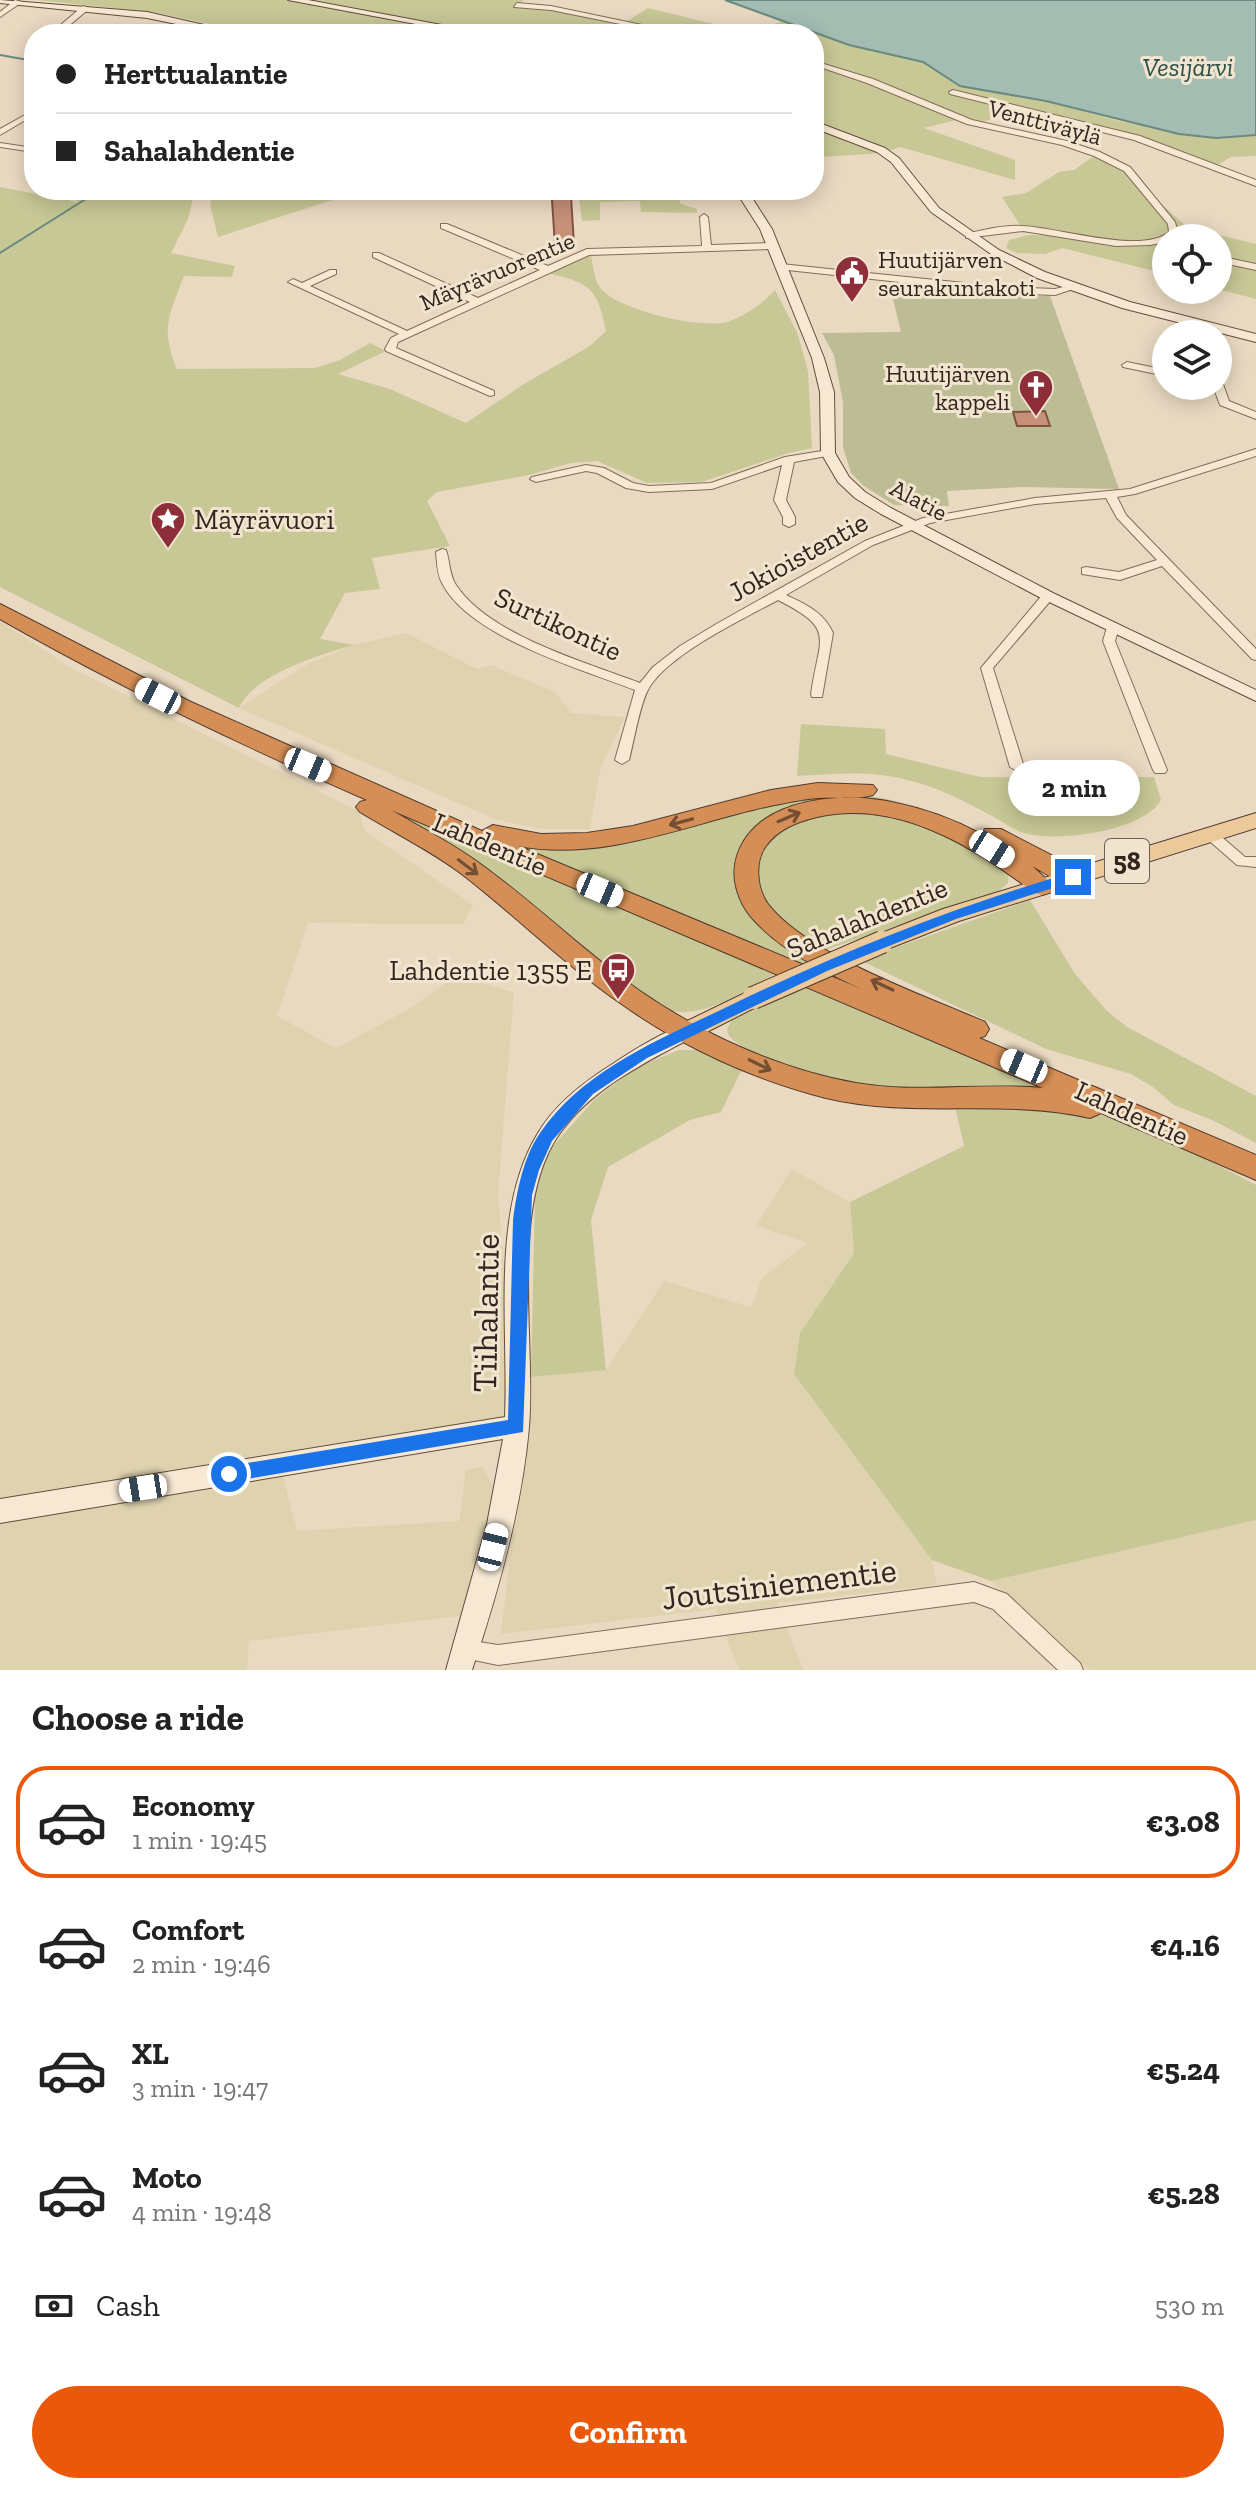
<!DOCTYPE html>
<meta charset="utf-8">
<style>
body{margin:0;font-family:"Zilla Slab",serif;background:#f2f2f2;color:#222;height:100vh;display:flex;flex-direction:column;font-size:30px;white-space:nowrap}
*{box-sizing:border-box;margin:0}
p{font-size:26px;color:#767676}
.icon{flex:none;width:44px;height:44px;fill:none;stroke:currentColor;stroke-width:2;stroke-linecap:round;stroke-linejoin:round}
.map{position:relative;height:1670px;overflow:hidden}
.sheet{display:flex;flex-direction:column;background:#fff;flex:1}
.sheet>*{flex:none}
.banner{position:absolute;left:24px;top:24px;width:800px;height:176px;border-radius:32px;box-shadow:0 4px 20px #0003;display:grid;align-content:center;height:176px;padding:0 32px;background:#fff}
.buttons{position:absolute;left:1152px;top:224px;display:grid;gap:16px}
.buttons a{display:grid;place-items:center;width:80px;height:80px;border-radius:50%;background:#fff;box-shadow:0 4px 20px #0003;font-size:40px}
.end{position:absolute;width:36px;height:36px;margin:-18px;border:10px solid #1a73e8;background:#fff;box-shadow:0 0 0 4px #fff}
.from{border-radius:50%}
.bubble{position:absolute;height:56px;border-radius:28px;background:#fff;box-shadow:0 4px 20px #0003;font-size:26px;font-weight:700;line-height:56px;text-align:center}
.car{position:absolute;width:24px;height:48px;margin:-24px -12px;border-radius:10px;box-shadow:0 0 6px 2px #0007;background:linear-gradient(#fff 24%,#345 0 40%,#fff 0 76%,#345 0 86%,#fff 0)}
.banner b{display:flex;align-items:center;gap:28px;height:76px;font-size:30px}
.banner b+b{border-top:2px solid #e0e0e0}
.banner i{width:20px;height:20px;background:#222}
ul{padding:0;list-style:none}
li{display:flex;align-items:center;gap:24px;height:112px;margin:0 16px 12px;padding:0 16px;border:4px solid transparent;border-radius:32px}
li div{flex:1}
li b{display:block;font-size:30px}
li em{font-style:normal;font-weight:700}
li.selected{border-color:#ea580c}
li>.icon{width:72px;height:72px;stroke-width:1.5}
h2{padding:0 32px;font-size:36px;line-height:96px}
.pay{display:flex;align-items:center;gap:20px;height:88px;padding:0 32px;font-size:30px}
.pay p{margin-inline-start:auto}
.button{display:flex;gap:16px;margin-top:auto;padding:16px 32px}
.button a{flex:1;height:92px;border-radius:48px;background:#ea580c;color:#fff;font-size:32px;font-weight:700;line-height:92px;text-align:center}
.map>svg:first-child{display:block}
.farmland{fill:#dfd2af}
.green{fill:#c7c896}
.cemetery{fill:#bcbd95}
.water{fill:#a3bdb3;stroke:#6b8a7f;stroke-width:2}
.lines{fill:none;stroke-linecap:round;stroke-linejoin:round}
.stream{stroke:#6b8a7f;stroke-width:2}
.building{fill:#c69079;stroke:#805341;stroke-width:2}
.street-casing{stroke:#836b5a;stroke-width:2}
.secondary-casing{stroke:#644c3d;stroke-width:2}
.primary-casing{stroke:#503a2e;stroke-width:2}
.highway-casing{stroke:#503a2e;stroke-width:2}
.street{fill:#f6e8d3;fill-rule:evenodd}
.secondary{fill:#f6e8d3;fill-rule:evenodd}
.primary{fill:#ecc99a;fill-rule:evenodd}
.highway{fill:#d58f56;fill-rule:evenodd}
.primary-bridge-casing{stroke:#503a2e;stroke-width:24;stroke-linecap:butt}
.primary-bridge{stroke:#ecc99a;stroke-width:22}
.oneway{stroke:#744f34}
.route{fill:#1a73e8}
.labels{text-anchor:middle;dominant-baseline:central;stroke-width:6;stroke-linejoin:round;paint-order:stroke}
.far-street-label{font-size:24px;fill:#33251d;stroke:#f2e5d0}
.far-poi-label{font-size:24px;fill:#33251d;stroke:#f2e5d0;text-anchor:start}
.far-water-label{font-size:26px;font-style:italic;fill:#2d524c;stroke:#f2e5d0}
.shield{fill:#f2e5d0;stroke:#6c5f53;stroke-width:2}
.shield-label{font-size:26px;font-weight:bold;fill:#33251d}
.poi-label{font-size:28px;fill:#33251d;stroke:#f2e5d0;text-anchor:start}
.street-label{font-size:28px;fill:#33251d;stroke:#f2e5d0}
.near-street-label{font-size:34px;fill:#33251d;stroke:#f2e5d0}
</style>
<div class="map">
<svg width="1256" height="1670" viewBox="0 0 1256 1670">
<rect width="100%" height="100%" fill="#ead9c1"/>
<!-- farmland -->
<path class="farmland" d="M0 621 71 668 359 811 364 830 473 905 463 924 308 923 277 1016 336 1048 409 1009 457 975 514 993 498 1194 517 1426 280 1466 297 1531 459 1521 466 1470 483 1466 503 1507 475 1614 249 1641 247 1670H0Z
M406 633 477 669 491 665 555 692 571 713 625 717 600 770 590 829H542L497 820 239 708 309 663 354 645Z
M792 1169 850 1202 854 1253 800 1333 794 1374 932 1560 937 1585 777 1603 803 1670H739L716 1609 501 1634 531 1377 606 1370 664 1281 751 1307 762 1278 808 1243 756 1226Z
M1256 1520V1670H1089L991 1581Z"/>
<!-- green -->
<path class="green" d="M38 0H524L518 4 624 23 648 8 751 33 785 20 792 26 849 45 923 62 960 86 1046 101 1119 121 1216 138 1256 135V156L1231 157 1214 167 1146 140 1026 108 982 122 966 118 924 128 1015 160V180L900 147 883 153 820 157 814 152V34H256L159 13Z
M1097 154 1117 164 1187 227 1256 244V299L1218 289V238H1166V274L1062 248 1045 254 1017 253 1006 248 1009 240 1028 235 1067 236 1022 228 1002 197 1026 193 1059 172 1074 170Z
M0 187 73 201 85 207 76 201 93 190H195L188 219 171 253 235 266 232 277 184 276C169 315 160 328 177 369L315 368 340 360 370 343 386 351 338 374 390 389 466 423 524 384 590 346 606 331C598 291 591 282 550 274L570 261 591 255C593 265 594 282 602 290 620 310 705 331 730 321 747 315 763 303 775 290L797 332 808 371 812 448 789 453 702 482 647 483 597 461 571 463 529 475 437 492 427 501 450 546 372 558 380 589 345 593 320 639 354 645C321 654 253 675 239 708L0 587Z
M213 190H239L267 197 330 195 332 200 218 237 210 205Z
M456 190H675L681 204 697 209V213L641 212 640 201 600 202V220L582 221 578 190 456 193Z
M801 724 885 729 886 754 980 777H1154L1161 800C1144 831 1057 843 1024 833 1013 830 1002 821 992 816 964 801 938 787 907 780 872 770 833 774 797 776Z
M847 793C919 799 985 831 1044 871L973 835 872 803 762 827 751 909 956 1029 511 843 549 847 782 800Z
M365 797 778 973C743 990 703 1022 664 1009L431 836 363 799Z
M865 810 920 822 1009 869 1008 883 998 892 828 949C789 932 779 919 754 885 756 873 756 858 762 848 778 814 833 814 865 810Z
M1030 900 1075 974 1107 1011 1127 1027 1256 1096V1143L1212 1120 1174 1105 1153 1087 1131 1074 1046 1049 864 962 894 948Z
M804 986 1072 1096C986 1092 791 1098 729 1036L727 1029 732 1020Z
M679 1050H711L743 1067 721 1112 690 1120 608 1167 591 1220 606 1370 531 1377 535 1196 544 1164 554 1145 595 1099 638 1067Z
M955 1107C990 1107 1026 1104 1061 1107 1117 1111 1205 1158 1256 1185V1520L991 1581 932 1560 794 1374 800 1333 854 1253 850 1202 964 1146Z"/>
<!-- cemetery -->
<path class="cemetery" d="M892 295 1050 296 1119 489 1023 487 947 491 949 506 894 505 864 486 851 473 843 447V403L834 355 822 333 901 332Z"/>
<!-- water -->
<path class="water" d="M725 0H1256V135L1216 138 1179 134 1046 101 960 86 923 62 849 45Z"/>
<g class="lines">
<!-- stream -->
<path class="stream" d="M0 55 34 61
M0 253 100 190"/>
</g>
<!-- building -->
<path class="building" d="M571 196 574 245H555L552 200 554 197Z
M1045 411 1050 426H1017L1013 412Z"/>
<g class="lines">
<!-- street casing -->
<g class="street-casing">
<path id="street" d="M15 0 22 2 0 17V12Z
M517 3 551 6 685 34H670L551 10 514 7Z
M83 6 90 8 59 34H50Z
M814 61 873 79 972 120 1067 141 1100 152 1130 167 1175 222 1178 233 1173 238H1166V242L1150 245 1116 246 1023 231 966 238V234C984 230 1003 225 1022 226 1057 227 1142 255 1169 232L1168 224 1124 171 1094 156 1062 145 967 124 867 83 814 65Z
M953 90 1140 136 1256 180V186L1134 140 950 94 949 92Z
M34 110V115L0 135V129Z
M0 143 34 148V152L0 147Z
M704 214 708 217 711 245 772 243 777 246 772 249 589 255 398 342 396 348 494 391V395L490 396 386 351 385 349 391 338 399 334 288 282 293 279 302 283 330 270H336V274L310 286 407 331 470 302 373 257V253H379L478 298 540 270 441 228V224H447L548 266 587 249 702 246 700 217Z
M1218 256 1256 264V270L1218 262Z
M781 264 1003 287 1055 289 1071 285 1076 288 1055 295 1003 293 778 269 776 267Z
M1127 362 1166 370V376L1123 367 1122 365Z
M1218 381 1223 384 1229 401 1256 412V419L1220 405 1213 386H1218Z
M1256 449V456L1135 494 1117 497 1126 515 1256 649V660L1252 659 1162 566 1120 580 1082 574V568L1086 567 1119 572 1157 560 1117 518 1106 498 1035 504 930 523 873 545 786 595C805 604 824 612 833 633L822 697H812L811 694C819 636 837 630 778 600 743 619 669 654 649 688 640 703 634 741 629 760L622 764 615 760 635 690C581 669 469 637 442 583 437 574 437 562 436 552L442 549 446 550C450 561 449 574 456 585 489 635 585 662 640 683L653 667 680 646 718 623 865 541 923 518 1035 498 1130 489Z
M828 450 833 453 832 455 794 462 786 500 795 517V524L789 527 783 524V517L774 500 782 465 712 489 649 492 626 488 597 473 586 471 536 482 530 479 532 477 586 465 604 468 633 483 649 486 711 483 785 457Z
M1048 592 1052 593 1054 596 1052 599 993 668 1024 767 1017 771 1010 767 981 668 1044 593Z
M1113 623 1119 627 1115 641 1167 770 1165 773H1155L1153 770 1103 641 1107 627Z
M1211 830 1216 832 1245 857H1256V867L1237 865 1206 838 1204 835Z
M974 1582 1007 1594 1080 1663 1083 1670H1058L993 1609 974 1602 498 1665 459 1657 456 1650 459 1643 466 1640 498 1645Z"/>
</g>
<!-- secondary casing -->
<g class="secondary-casing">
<path id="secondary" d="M0 0 147 12 244 34H225L147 18 0 3Z
M288 0H308L490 34H469Z
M814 121 885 148 899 158 939 208 999 250 1045 272 1130 302 1256 334V342L1122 308 1037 278 991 254 931 212 891 162 877 152 814 128Z
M735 190H747L772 229 824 358 834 392 835 453 849 477 865 492 891 508 1053 593 1256 690V701L1043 599 881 514 855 498 838 482 821 453 820 392 812 358 760 229Z
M690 1023 697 1025 700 1030 697 1035C646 1062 583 1092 553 1144 511 1218 536 1344 529 1427 522 1508 498 1593 472 1670H446L487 1524 503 1439 0 1523V1499L505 1417C509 1329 490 1211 538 1133 555 1104 585 1081 614 1063 637 1048 664 1031 690 1023Z"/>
</g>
<!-- primary casing -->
<g class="primary-casing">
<path id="primary" d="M1256 813V828L959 921 890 948 882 950 874 948 870 942 874 936 943 909Z
M753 989 762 992 765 998 762 1004 699 1036 690 1039 681 1036 678 1030 681 1024Z"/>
</g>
<!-- highway casing -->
<g class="highway-casing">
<path id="highway" d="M0 604 191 702 482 831 493 825 541 834 587 833 633 826 771 790 818 783 873 785 877 790 873 795C856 800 837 797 818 798 803 799 786 803 770 806 687 824 605 862 518 846L864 990C825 972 781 951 752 918 738 902 730 877 737 856 756 796 846 791 896 803 926 809 955 820 981 834L985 829H1001L1082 871 1085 877 1082 883C1064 888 1047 874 1032 866L1054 886 1051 892 1042 895 1033 892C973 846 897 799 817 817 797 822 778 829 766 846 754 862 757 889 768 904 807 955 926 996 985 1022L989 1029 985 1036 979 1038 1256 1155V1180L1101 1113 1090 1118C1002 1098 913 1119 826 1098 755 1080 682 1047 623 1005 566 966 517 917 463 875 432 851 394 833 360 812L356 807 360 802 367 800C241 745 119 687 0 619ZM391 810 1043 1088C981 1082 918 1094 856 1083 781 1070 702 1034 640 991 584 952 535 903 479 863 452 843 420 827 391 810Z"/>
</g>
<!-- street -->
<use href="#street" class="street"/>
<!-- secondary -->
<use href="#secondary" class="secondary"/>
<!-- primary -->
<use href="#primary" class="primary"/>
<!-- highway -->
<use href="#highway" class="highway"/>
<!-- primary-bridge casing -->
<g class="primary-bridge-casing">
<path id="primary-bridge" d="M753 998 882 942"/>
</g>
<!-- primary-bridge -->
<use href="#primary-bridge" class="primary-bridge"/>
</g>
<!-- one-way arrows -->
<defs><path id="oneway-shaft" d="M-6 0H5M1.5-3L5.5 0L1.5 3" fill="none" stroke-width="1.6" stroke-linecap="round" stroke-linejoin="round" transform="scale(2)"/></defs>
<g class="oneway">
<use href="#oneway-shaft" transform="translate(789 817) rotate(-23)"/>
<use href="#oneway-shaft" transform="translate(681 822) rotate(165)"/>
<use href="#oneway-shaft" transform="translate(468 867) rotate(37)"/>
<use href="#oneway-shaft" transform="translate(882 985) rotate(-155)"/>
<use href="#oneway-shaft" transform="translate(760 1065) rotate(26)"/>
</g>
<!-- route -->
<path class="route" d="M1073 872 1078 873V880L956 919 827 971 647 1058 593 1094 552 1141 539 1170 532 1195 523 1432 229 1482 223 1480 220 1474 223 1468 229 1466 508 1420 513 1220C517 1191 523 1158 540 1133 584 1069 661 1039 729 1006 840 952 954 907 1073 872Z"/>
<!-- icons -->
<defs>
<g id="civic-pin" transform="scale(1.8)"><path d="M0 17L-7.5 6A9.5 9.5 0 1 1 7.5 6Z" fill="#8d2e39" stroke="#f2e5d0"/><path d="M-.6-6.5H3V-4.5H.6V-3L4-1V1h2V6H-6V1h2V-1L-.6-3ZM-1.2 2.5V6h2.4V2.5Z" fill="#fff"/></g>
<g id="church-pin" transform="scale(1.8)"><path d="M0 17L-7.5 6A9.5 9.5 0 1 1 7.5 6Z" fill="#8d2e39" stroke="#f2e5d0"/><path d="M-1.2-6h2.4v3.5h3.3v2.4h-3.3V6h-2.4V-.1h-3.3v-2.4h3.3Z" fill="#fff"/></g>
<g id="sight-pin" transform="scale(1.8)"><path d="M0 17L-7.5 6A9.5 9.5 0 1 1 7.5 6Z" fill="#8d2e39" stroke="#f2e5d0"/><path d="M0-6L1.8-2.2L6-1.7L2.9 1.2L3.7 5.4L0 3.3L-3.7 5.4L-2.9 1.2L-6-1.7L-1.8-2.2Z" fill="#fff"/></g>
<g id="bus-pin" transform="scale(1.8)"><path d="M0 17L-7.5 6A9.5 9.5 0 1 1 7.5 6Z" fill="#8d2e39" stroke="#f2e5d0"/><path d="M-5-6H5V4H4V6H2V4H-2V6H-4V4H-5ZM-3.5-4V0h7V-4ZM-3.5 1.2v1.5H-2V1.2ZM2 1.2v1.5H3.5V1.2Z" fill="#fff"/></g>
</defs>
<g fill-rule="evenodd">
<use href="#civic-pin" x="852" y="273"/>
<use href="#church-pin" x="1036" y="387"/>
<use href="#sight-pin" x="168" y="519"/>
<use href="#bus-pin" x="618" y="970"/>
</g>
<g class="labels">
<!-- far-street labels -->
<g class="far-street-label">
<text transform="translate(1045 122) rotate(15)">Venttiväylä</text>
<text transform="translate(497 271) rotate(-23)">Mäyrävuorentie</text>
<text transform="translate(919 500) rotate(28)">Alatie</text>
</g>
<!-- far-poi labels -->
<g class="far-poi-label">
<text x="878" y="259">Huutijärven<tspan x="878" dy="28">seurakuntakoti</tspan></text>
<text x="1010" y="373" text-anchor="end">Huutijärven<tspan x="1010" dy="28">kappeli</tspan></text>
</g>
<!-- far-water labels -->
<g class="far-water-label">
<text x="1188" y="67">Vesijärvi</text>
</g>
<!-- shield labels -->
<rect class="shield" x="1105" y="839" width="44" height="44" rx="6"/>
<g class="shield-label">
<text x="1127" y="861">58</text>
</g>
<!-- poi labels -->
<g class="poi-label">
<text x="194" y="519">Mäyrävuori</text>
<text x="592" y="970" text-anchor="end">Lahdentie 1355 E</text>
</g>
<!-- street labels -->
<g class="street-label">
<text transform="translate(798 557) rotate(-29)">Jokioistentie</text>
<text transform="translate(558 624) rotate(25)">Surtikontie</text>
<text transform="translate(490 844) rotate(23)">Lahdentie</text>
<text transform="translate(867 918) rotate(-22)">Sahalahdentie</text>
<text transform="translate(1132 1113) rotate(24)">Lahdentie</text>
</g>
<!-- near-street labels -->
<g class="near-street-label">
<text transform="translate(486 1313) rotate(-89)">Tiihalantie</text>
<text transform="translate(779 1584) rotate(-7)">Joutsiniementie</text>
</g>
</g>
</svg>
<div class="buttons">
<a><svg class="icon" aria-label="locate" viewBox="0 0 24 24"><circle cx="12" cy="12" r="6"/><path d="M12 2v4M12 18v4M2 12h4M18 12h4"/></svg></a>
<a><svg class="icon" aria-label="layers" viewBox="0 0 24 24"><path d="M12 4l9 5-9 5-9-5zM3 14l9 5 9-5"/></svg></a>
</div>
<i class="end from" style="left:229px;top:1474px"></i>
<i class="end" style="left:1073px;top:877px"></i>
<div class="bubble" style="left:1008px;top:760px;width:132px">2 min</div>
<i class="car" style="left:158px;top:696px;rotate:297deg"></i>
<i class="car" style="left:308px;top:765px;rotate:113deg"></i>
<i class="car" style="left:992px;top:849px;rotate:122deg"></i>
<i class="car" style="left:600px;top:890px;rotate:113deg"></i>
<i class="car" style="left:1024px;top:1066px;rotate:293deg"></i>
<i class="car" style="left:143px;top:1488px;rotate:261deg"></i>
<i class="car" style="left:493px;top:1547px;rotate:14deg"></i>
<div class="banner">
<b><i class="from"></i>Herttualantie</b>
<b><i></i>Sahalahdentie</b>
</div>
</div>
<section class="sheet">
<h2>Choose a ride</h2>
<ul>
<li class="selected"><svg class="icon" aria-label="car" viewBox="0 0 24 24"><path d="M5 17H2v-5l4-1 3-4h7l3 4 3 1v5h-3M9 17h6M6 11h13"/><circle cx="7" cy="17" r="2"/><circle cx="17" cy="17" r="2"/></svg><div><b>Economy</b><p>1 min · 19:45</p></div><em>€3.08</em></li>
<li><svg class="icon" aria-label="car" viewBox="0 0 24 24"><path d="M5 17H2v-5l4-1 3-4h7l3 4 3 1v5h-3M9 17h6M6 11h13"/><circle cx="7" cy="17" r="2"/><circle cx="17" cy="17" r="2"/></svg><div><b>Comfort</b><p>2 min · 19:46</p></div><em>€4.16</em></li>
<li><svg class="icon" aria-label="car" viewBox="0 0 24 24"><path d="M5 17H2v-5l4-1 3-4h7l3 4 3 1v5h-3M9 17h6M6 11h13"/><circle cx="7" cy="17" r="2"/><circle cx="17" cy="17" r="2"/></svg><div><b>XL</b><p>3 min · 19:47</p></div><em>€5.24</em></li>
<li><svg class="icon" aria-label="car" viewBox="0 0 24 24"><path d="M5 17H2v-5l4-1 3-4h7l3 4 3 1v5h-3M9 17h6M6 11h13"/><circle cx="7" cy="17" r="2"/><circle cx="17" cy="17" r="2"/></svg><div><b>Moto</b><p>4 min · 19:48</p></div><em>€5.28</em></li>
</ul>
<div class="pay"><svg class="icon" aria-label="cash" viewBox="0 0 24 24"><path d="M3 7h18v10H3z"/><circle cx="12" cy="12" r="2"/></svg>Cash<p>530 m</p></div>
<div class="button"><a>Confirm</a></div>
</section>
